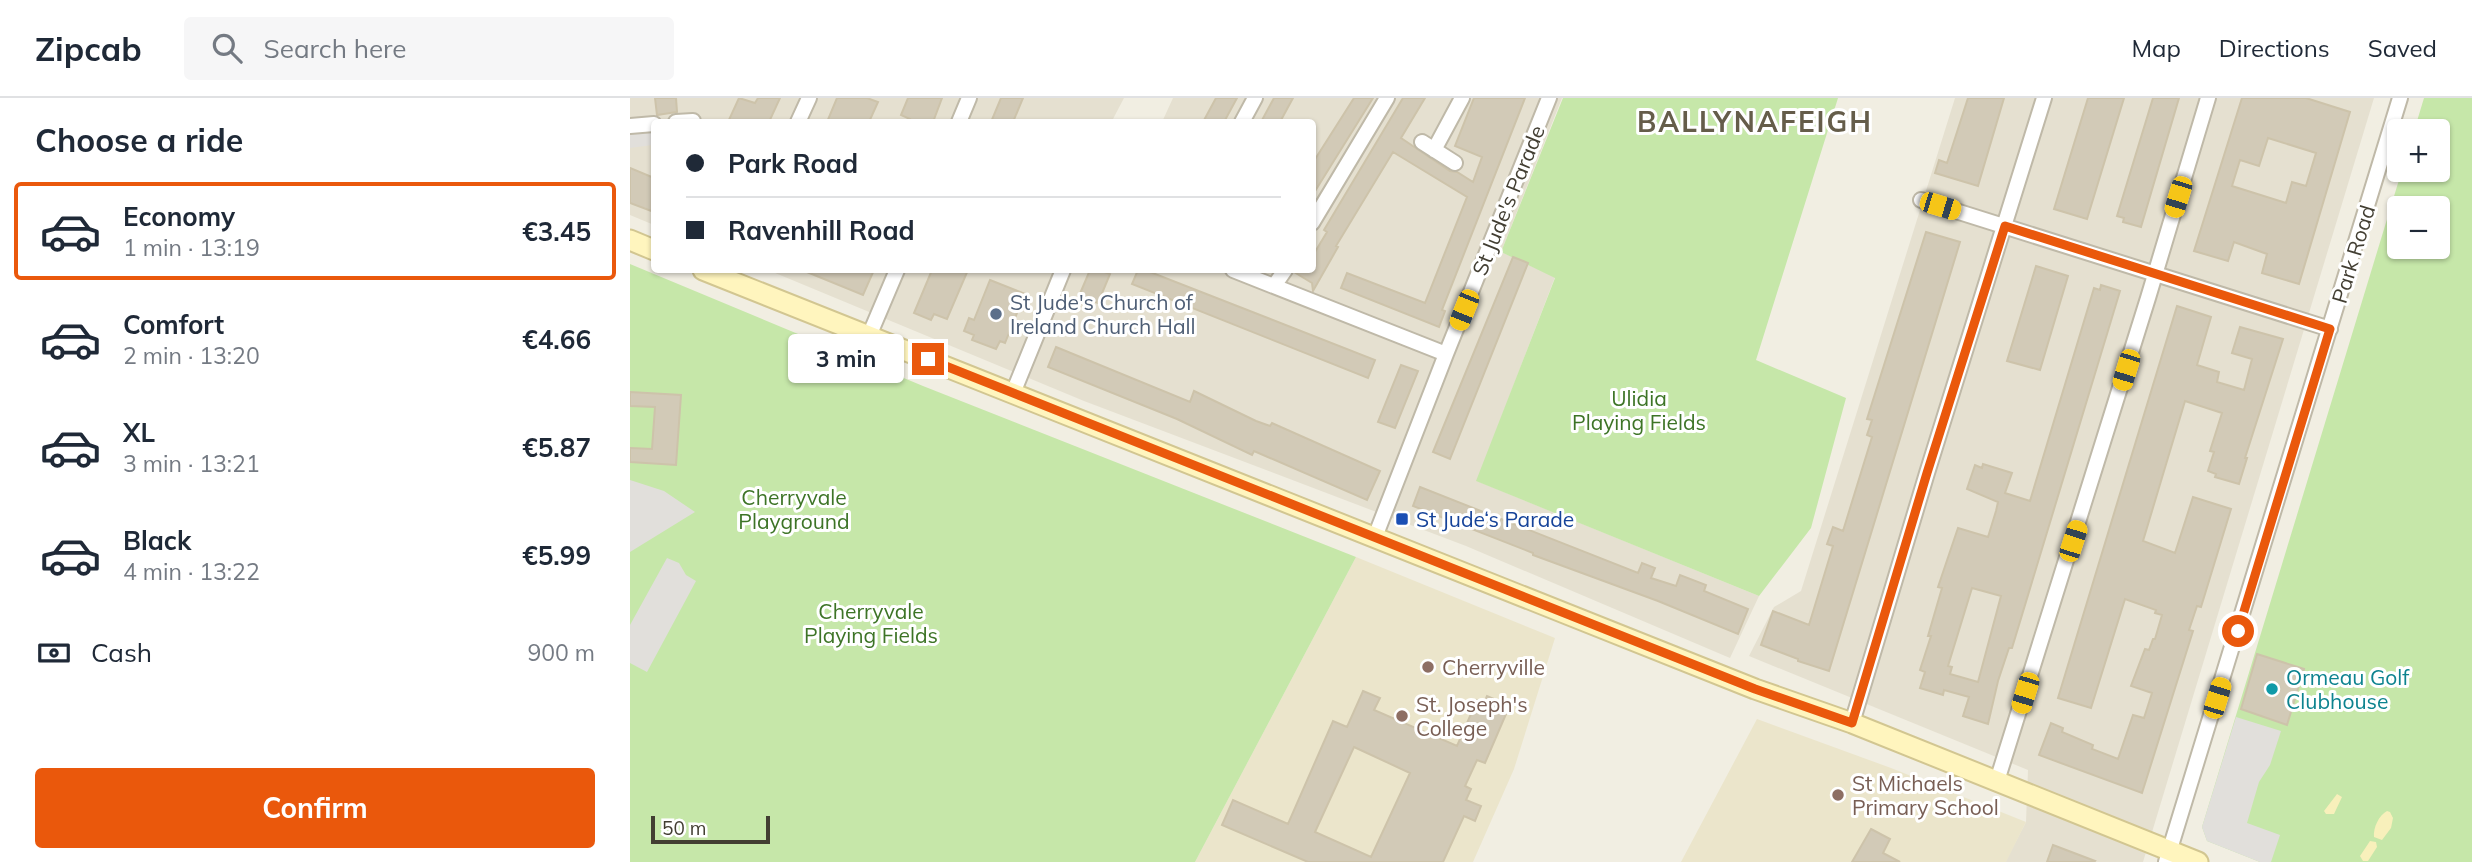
<!DOCTYPE html>
<meta charset="utf-8">
<style>
body{margin:0;font-family:Mulish,sans-serif;background:#f6f6f7;color:#1f2937;height:100vh;display:flex;flex-direction:column;font-size:26px;white-space:nowrap}
*{box-sizing:border-box;margin:0}
p{font-size:23px;color:#747a83}
.icon{flex:none;width:38px;height:38px;fill:none;stroke:currentColor;stroke-width:2;stroke-linecap:round;stroke-linejoin:round}
.map{position:relative;flex:1;overflow:hidden}
.panel{display:flex;flex-direction:column;background:#fff;width:630px}
.panel>*{flex:none}
.banner{position:absolute;left:21px;top:21px;width:665px;height:154px;border-radius:7px;box-shadow:0 2px 5px #0004;display:grid;align-content:center;height:154px;padding:0 35px;background:#fff}
.fabs{position:absolute;left:1757px;top:21px;display:grid;gap:14px}
.fabs a{display:grid;place-items:center;width:63px;height:63px;border-radius:7px;background:#fff;box-shadow:0 2px 5px #0004;font-size:35px}
.scale{position:absolute;left:21px;bottom:18px;width:119px;box-sizing:border-box;padding-left:7px;border:4px solid #423e32;border-top:0;font-size:19px;line-height:24px;white-space:nowrap;color:#423e32;-webkit-text-stroke:5px #fff;paint-order:stroke}
.end{position:absolute;width:32px;height:32px;margin:-16px;border:9px solid #ea580c;background:#fff;box-shadow:0 0 0 4px #fff}
.from{border-radius:50%}
.bubble{position:absolute;height:49px;border-radius:7px;background:#fff;box-shadow:0 2px 5px #0004;font-size:23px;font-weight:700;line-height:49px;text-align:center}
.car{position:absolute;width:21px;height:42px;margin:-21px -10px;border-radius:9px;box-shadow:0 0 5px 2px #0007;background:linear-gradient(#f5c518 24%,#345 0 40%,#f5c518 0 76%,#345 0 86%,#f5c518 0)}
.banner b{display:flex;align-items:center;gap:24px;height:66px;font-size:26px}
.banner b+b{border-top:2px solid #e0e1e3}
.banner i{width:18px;height:18px;background:#1f2937}
ul{padding:0;list-style:none}
li{display:flex;align-items:center;gap:21px;height:98px;margin:0 14px 10px;padding:0 21px;border:4px solid transparent;border-radius:7px}
li div{flex:1}
li b{display:block;font-size:26px}
li em{font-style:normal;font-weight:700}
li.on{border-color:#ea580c}
li>.icon{width:63px;height:63px;stroke-width:1.5}
h2{padding:0 35px;font-size:32px;line-height:84px}
.pay{display:flex;align-items:center;gap:18px;height:77px;padding:0 35px;font-size:26px}
.pay p{margin-inline-start:auto}
.button{display:flex;gap:14px;margin-top:auto;padding:14px 35px}
.button a{flex:1;height:80px;border-radius:7px;background:#ea580c;color:#fff;font-size:28px;font-weight:700;line-height:80px;text-align:center}
header{display:flex;align-items:center;gap:42px;box-sizing:border-box;height:98px;padding:0 35px;background:#fff;border-bottom:2px solid #e0e1e3}
header strong{font-size:33px}
nav{display:flex;gap:38px;margin-inline-start:auto;font-size:24px}
.search{width:490px;height:63px;background:#f6f6f7;display:flex;align-items:center;gap:18px;box-sizing:border-box;padding:0 24px;border-radius:7px;color:#747a83;font-size:26px}
main{display:flex;flex:1;min-height:0}
.map>svg:first-child{display:block}
.residential{fill:#e5e0d0}
.education{fill:#ebe5cb}
.green{fill:#c6e7a9;fill-rule:evenodd}
.sand{fill:#f8f0bb}
.parking{fill:#e1dfdb}
.building{fill:#d2cab7;stroke:#cdc3aa;stroke-width:2;fill-rule:evenodd}
.lines{fill:none;stroke-linecap:round;stroke-linejoin:round}
.street-casing{stroke:#bfb9a8;stroke-width:18}
.secondary-casing{stroke:#d2c691;stroke-width:23}
.street{stroke:#fff;stroke-width:14}
.secondary{stroke:#fff5be;stroke-width:19}
.route{stroke:#ea580c;stroke-width:9}
.service-dot{fill:#5c6f8a;stroke:#fff;stroke-width:2.5}
.transit-dot{fill:#1a4fb4;stroke:#fff;stroke-width:2.5}
.education-dot{fill:#8d6e63;stroke:#fff;stroke-width:2.5}
.culture-dot{fill:#0f9aa8;stroke:#fff;stroke-width:2.5}
.labels{text-anchor:middle;dominant-baseline:central;stroke-width:6;stroke-linejoin:round;paint-order:stroke}
.street-label{font-size:21px;fill:#423e32;stroke:#fff}
.service-label{font-size:21px;fill:#4e5e75;stroke:#fff;text-anchor:start}
.park-label{font-size:21px;fill:#3d7426;stroke:#fff}
.transit-label{font-size:21px;fill:#164399;stroke:#fff;text-anchor:start}
.education-label{font-size:21px;fill:#785e54;stroke:#fff;text-anchor:start}
.culture-label{font-size:21px;fill:#0d838f;stroke:#fff;text-anchor:start}
.district-label{font-size:28px;font-weight:bold;letter-spacing:2px;fill:#655d4a;stroke:#fff}
</style>
<header>
<strong>Zipcab</strong>
<div class="search"><svg class="icon" aria-label="search" viewBox="0 0 24 24"><circle cx="10" cy="10" r="6"/><path d="M15 15l6 6"/></svg>Search here</div>
<nav><a>Map</a><a>Directions</a><a>Saved</a></nav>
</header>
<main>
<section class="panel">
<h2>Choose a ride</h2>
<ul>
<li class="on"><svg class="icon" aria-label="car" viewBox="0 0 24 24"><path d="M5 17H2v-5l4-1 3-4h7l3 4 3 1v5h-3M9 17h6M6 11h13"/><circle cx="7" cy="17" r="2"/><circle cx="17" cy="17" r="2"/></svg><div><b>Economy</b><p>1 min · 13:19</p></div><em>€3.45</em></li>
<li><svg class="icon" aria-label="car" viewBox="0 0 24 24"><path d="M5 17H2v-5l4-1 3-4h7l3 4 3 1v5h-3M9 17h6M6 11h13"/><circle cx="7" cy="17" r="2"/><circle cx="17" cy="17" r="2"/></svg><div><b>Comfort</b><p>2 min · 13:20</p></div><em>€4.66</em></li>
<li><svg class="icon" aria-label="car" viewBox="0 0 24 24"><path d="M5 17H2v-5l4-1 3-4h7l3 4 3 1v5h-3M9 17h6M6 11h13"/><circle cx="7" cy="17" r="2"/><circle cx="17" cy="17" r="2"/></svg><div><b>XL</b><p>3 min · 13:21</p></div><em>€5.87</em></li>
<li><svg class="icon" aria-label="car" viewBox="0 0 24 24"><path d="M5 17H2v-5l4-1 3-4h7l3 4 3 1v5h-3M9 17h6M6 11h13"/><circle cx="7" cy="17" r="2"/><circle cx="17" cy="17" r="2"/></svg><div><b>Black</b><p>4 min · 13:22</p></div><em>€5.99</em></li>
</ul>
<div class="pay"><svg class="icon" aria-label="cash" viewBox="0 0 24 24"><path d="M3 7h18v10H3z"/><circle cx="12" cy="12" r="2"/></svg>Cash<p>900 m</p></div>
<div class="button"><a>Confirm</a></div>
</section>
<div class="map">
<svg width="1842" height="764" viewBox="0 0 1842 764">
<rect width="100%" height="100%" fill="#f1eee2"/>
<!-- residential -->
<path class="residential" d="M0 0H494L483 21 488 24H24V127L0 117Z
M543 0H932L871 154 925 179 847 383 1129 498 1100 560 836 448 454 303 138 172H682V24H532Z
M1325 0H1744L1513 764H1375L1396 724 1398 672 1119 558 1144 509 1171 493Z"/>
<!-- education -->
<path class="education" d="M726 459 925 540 884 671 843 764H565Z
M1127 621 1261 670 1396 724 1376 764H1051Z"/>
<!-- green -->
<path class="green" d="M933 0H1208L1126 262 1216 300 1181 430 1129 498 846 383 925 180 871 154Z
M1794 0H1842V764H1630L1577 743 1572 729 1772 72H1808V33H1784ZM1769 110H1808V149H1769Z
M0 166 293 288 726 459 565 764H0Z"/>
<!-- sand -->
<path class="sand" d="M1707 696 1712 699 1704 716H1696L1694 713Z
M1757 713 1760 714 1763 720 1761 730 1752 742 1744 739C1743 730 1749 717 1757 713Z
M1740 743 1746 744 1747 749 1738 763H1733L1730 758Z"/>
<!-- parking -->
<path class="parking" d="M21 34 22 47 0 50V36Z
M0 382 34 393 65 414 0 454Z
M37 460 49 465 56 477 66 483 17 574 0 565V527Z
M1606 619 1651 633 1640 667 1629 684 1617 725 1650 737 1641 764H1630L1577 743 1572 729Z"/>
<!-- building -->
<path class="building" d="M25 0H46L47 14 27 17Z
M109 0 125 5 128 0H150L139 24H98Z
M207 0H237L248 4 239 24H197Z
M278 0H312L303 24H279L280 21 271 17Z
M371 0H393L383 24H361Z
M586 0H607L594 24H573Z
M644 0H663L650 24H631Z
M724 0H743L682 98V66Z
M773 0H795L771 40 820 73 827 74 843 84 852 59 825 48 844 0H895L812 212 815 213 809 229 711 190 717 175 795 205 837 99 763 54 706 148 708 149 683 193 682 185 664 174V172H682V159L697 134 694 132Z
M1338 0H1374L1348 88 1305 75 1309 62 1317 65Z
M1458 0H1494L1457 121 1424 111Z
M1523 0H1549L1511 129 1493 124 1494 120 1487 118Z
M1612 0H1676L1720 14 1669 186 1632 175 1637 156 1604 144 1598 163 1564 153ZM1638 40 1686 55 1676 88 1662 84 1656 105 1602 88 1610 62 1629 68Z
M0 70 24 80V114L0 105Z
M1296 134 1330 144 1199 573 1168 563V561L1131 547 1143 513 1179 527 1203 448 1197 446 1203 429 1213 433 1242 339 1237 337 1242 322 1237 321Z
M883 159 898 165 820 361 803 354Z
M1406 168 1438 178 1410 272 1377 263Z
M172 172H244L233 197Z
M302 172H338L317 221 304 216 301 222 284 215Z
M460 172H469L480 176 468 205 449 198Z
M508 172H515L745 262 738 280 502 186Z
M360 182 398 197 393 212 389 210 375 245 370 243 366 251 342 242 344 237 334 233 339 220 344 222Z
M1471 187 1490 193 1382 550H1379L1368 583 1358 626 1333 618 1339 599 1314 592 1313 597 1290 590 1295 574 1290 572 1301 538H1298L1312 490 1308 489 1328 430 1358 439 1366 413 1368 404 1337 391 1345 367 1352 370 1353 366 1382 375 1375 395 1400 403 1464 190 1470 192ZM1342 490 1371 498 1348 584 1320 576 1322 569 1318 568Z
M1547 208 1581 219 1567 267 1589 274 1587 284 1614 292 1622 261 1602 255 1610 229 1653 241 1615 360H1617L1609 386 1585 379 1586 376 1578 373 1584 354 1580 353 1592 315 1555 303 1513 443 1545 455 1563 399 1601 411 1571 509 1567 508 1559 532 1563 533 1512 695 1409 657 1421 625 1433 630 1432 634 1463 647 1462 651 1488 661 1503 617 1514 620 1522 595 1501 588 1515 551 1519 552 1523 541H1525L1532 517 1525 515 1526 512 1495 501 1461 610 1428 600Z
M426 249 560 304 564 293 626 323 640 328 642 325 750 373 737 402 624 353 622 357 547 321 418 269Z
M771 267 788 273 765 330 748 324Z
M0 294 51 297 46 367 0 364V350L22 351 25 309 0 308Z
M790 389 1008 475 1012 465 1025 470 1021 480 1046 488 1050 477 1076 487 1074 493 1118 511 1108 536 1028 503 903 457V455L783 408Z
M1627 556 1674 571 1657 627 1611 611Z
M733 593 750 600 744 612 827 648 847 602 854 605 857 598 876 606 873 614 876 616 855 665 847 662 835 688 841 691 836 702 851 708 845 723 834 718 813 764H678L592 727 603 702 658 726 703 623 717 629ZM724 649 780 675 741 759 685 734Z
M1241 731 1260 741 1253 755 1270 764H1222Z
M1423 747 1465 763 1464 764H1417Z"/>
<g class="lines">
<!-- street casing -->
<g class="street-casing">
<path id="street" d="M46 24 63 23
M168 24 179 0
M329 24 339 0
M612 24 625 0
M0 28 24 26
M792 44 825 65
M804 52 832 0
M1291 102 1700 231
M682 125 757 0
M603 172 816 256
M644 188 655 172
M239 238 267 172
M383 295 433 172
M745 439 816 256 919 0
M1222 625 1297 375 1414 0
M1367 683 1518 200 1578 0
M1536 764 1770 0"/>
</g>
<!-- secondary casing -->
<g class="secondary-casing">
<path id="secondary" d="M0 142 24 152
M73 172 1125 591 1222 625 1568 764"/>
</g>
<!-- street -->
<use href="#street" class="street"/>
<!-- secondary -->
<use href="#secondary" class="secondary"/>
</g>
<g class="lines">
<!-- route -->
<path class="route" d="M298 261 1125 591 1222 625 1297 375 1375 128 1700 231 1608 533"/>
</g>
<!-- markers -->
<circle class="service-dot" cx="366" cy="216" r="7"/>
<rect class="transit-dot" x="765" y="414" width="14" height="14" rx="3.5"/>
<g class="education-dot">
<circle cx="798" cy="569" r="7"/>
<circle cx="772" cy="618" r="7"/>
<circle cx="1208" cy="697" r="7"/>
</g>
<circle class="culture-dot" cx="1642" cy="591" r="7"/>
<g class="labels">
<!-- street labels -->
<g class="street-label">
<text transform="translate(878 102) rotate(-68)">St Jude's Parade</text>
<text transform="translate(1723 156) rotate(-73)">Park Road</text>
</g>
<!-- service labels -->
<g class="service-label">
<text x="380" y="204">St Jude's Church of<tspan x="380" dy="24">Ireland Church Hall</tspan></text>
</g>
<!-- park labels -->
<g class="park-label">
<text x="1009" y="300">Ulidia<tspan x="1009" dy="24">Playing Fields</tspan></text>
<text x="164" y="399">Cherryvale<tspan x="164" dy="24">Playground</tspan></text>
<text x="241" y="513">Cherryvale<tspan x="241" dy="24">Playing Fields</tspan></text>
</g>
<!-- transit labels -->
<g class="transit-label">
<text x="786" y="421">St Jude‘s Parade</text>
</g>
<!-- education labels -->
<g class="education-label">
<text x="812" y="569">Cherryville</text>
<text x="786" y="606">St. Joseph's<tspan x="786" dy="24">College</tspan></text>
<text x="1222" y="685">St Michaels<tspan x="1222" dy="24">Primary School</tspan></text>
</g>
<!-- culture labels -->
<g class="culture-label">
<text x="1656" y="579">Ormeau Golf<tspan x="1656" dy="24">Clubhouse</tspan></text>
</g>
<!-- district labels -->
<g class="district-label">
<text x="1125" y="23">BALLYNAFEIGH</text>
</g>
</g>
</svg>
<div class="fabs">
<a>+</a>
<a>−</a>
</div>
<div class="scale">50 m</div>
<i class="end from" style="left:1608px;top:533px"></i>
<i class="end" style="left:298px;top:261px"></i>
<div class="bubble" style="left:158px;top:236px;width:116px">3 min</div>
<i class="car" style="left:1548px;top:99px;rotate:197deg"></i>
<i class="car" style="left:1310px;top:108px;rotate:107deg"></i>
<i class="car" style="left:834px;top:212px;rotate:202deg"></i>
<i class="car" style="left:1496px;top:272px;rotate:197deg"></i>
<i class="car" style="left:1443px;top:443px;rotate:18deg"></i>
<i class="car" style="left:1395px;top:595px;rotate:197deg"></i>
<i class="car" style="left:1587px;top:600px;rotate:17deg"></i>
<div class="banner">
<b><i class="from"></i>Park Road</b>
<b><i></i>Ravenhill Road</b>
</div>
</div>
</main>
